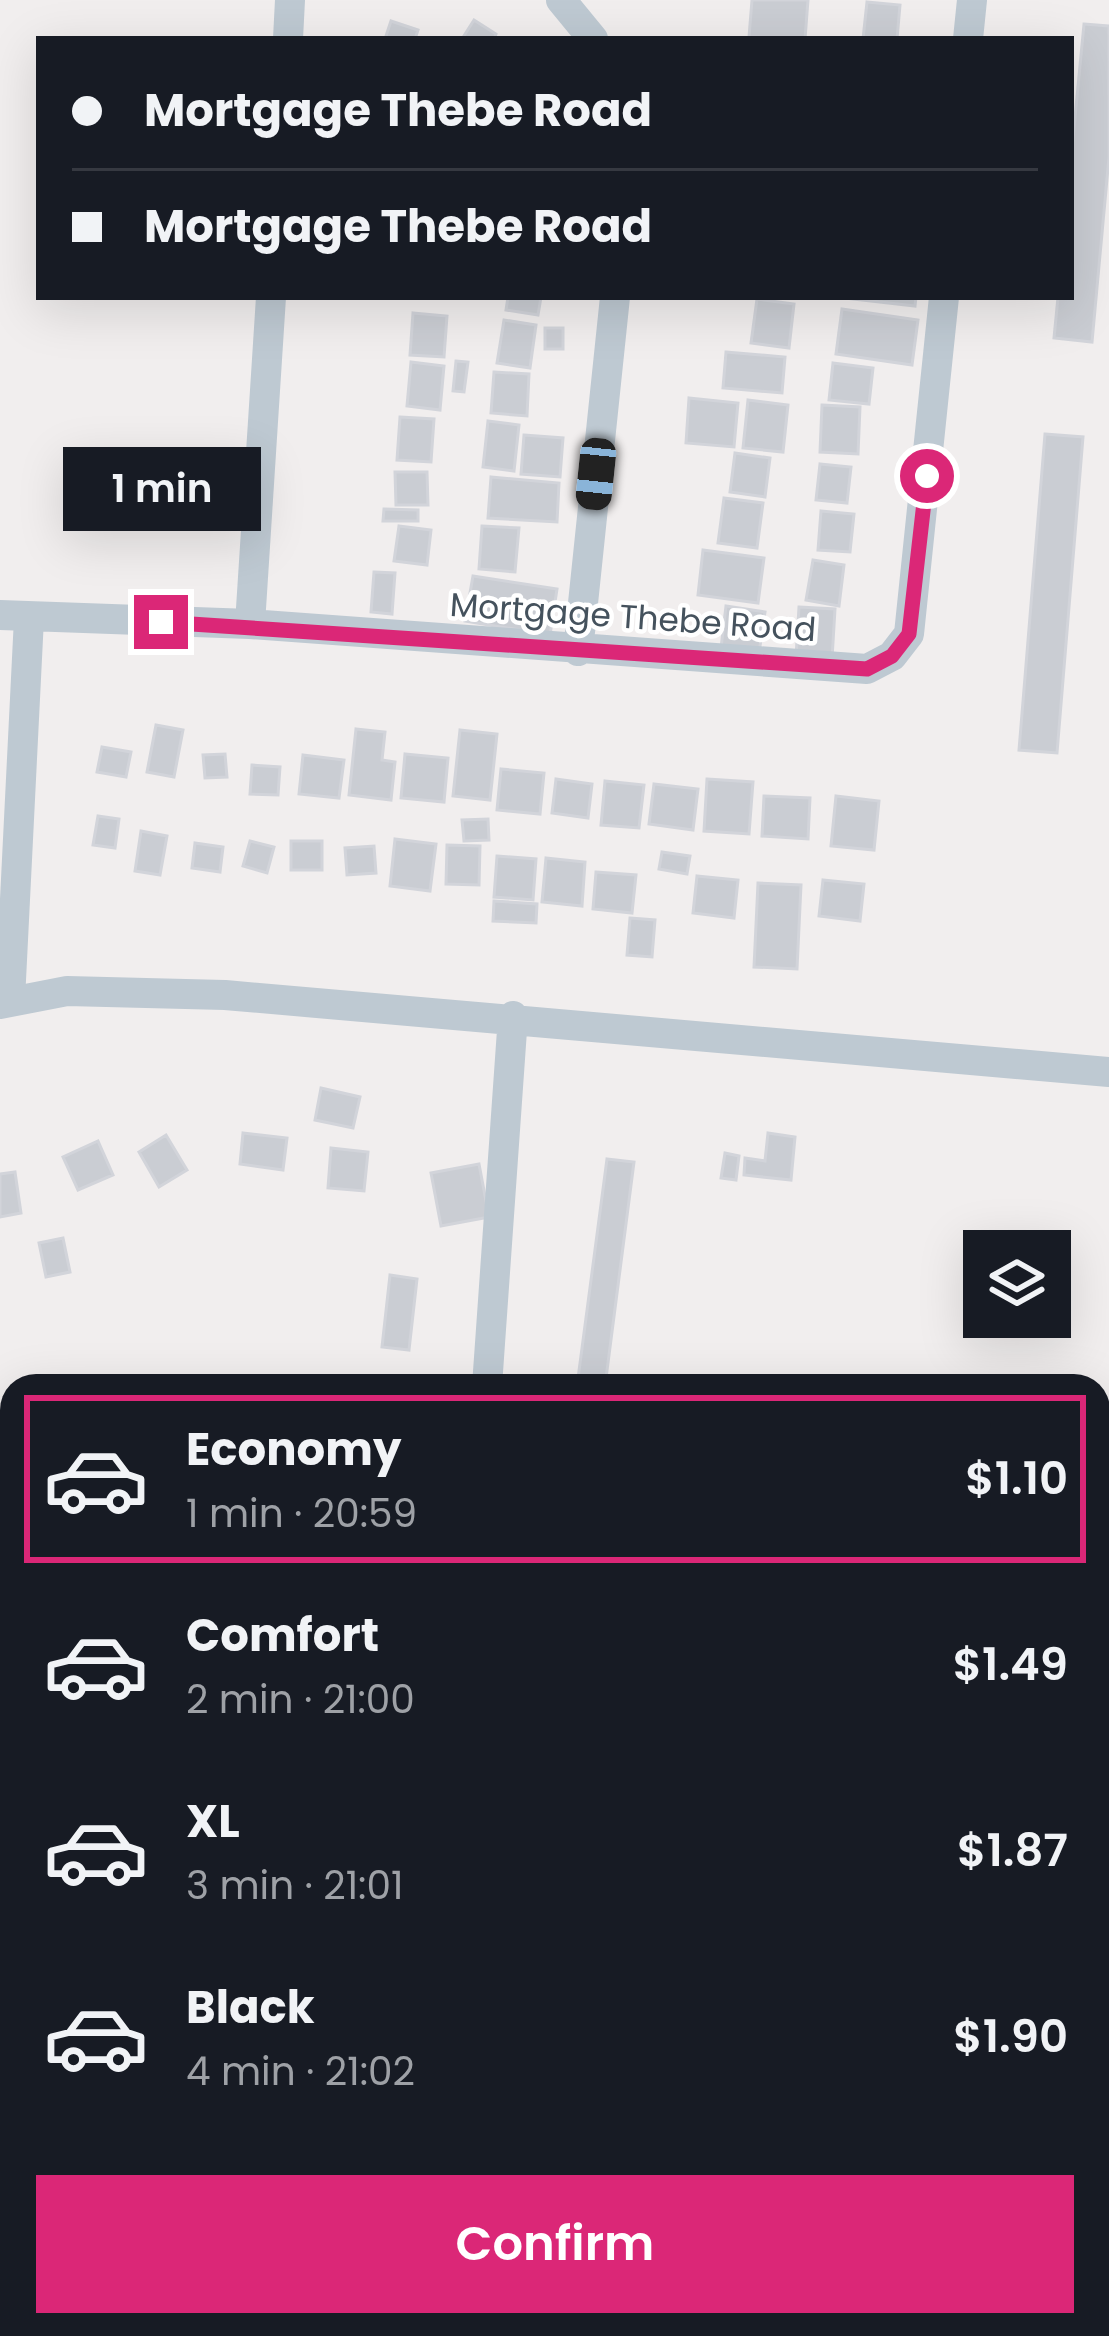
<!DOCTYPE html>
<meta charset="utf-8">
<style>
body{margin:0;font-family:Poppins,sans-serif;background:#242831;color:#f1f3f6;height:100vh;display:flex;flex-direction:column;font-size:45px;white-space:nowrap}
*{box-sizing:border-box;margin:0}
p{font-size:39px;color:#9ea1a6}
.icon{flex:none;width:66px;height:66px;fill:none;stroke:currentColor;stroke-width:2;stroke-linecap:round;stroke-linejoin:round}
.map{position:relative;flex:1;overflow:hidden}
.sheet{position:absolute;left:0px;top:1374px;width:1110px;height:963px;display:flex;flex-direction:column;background:#171b24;border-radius:36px 36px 0 0;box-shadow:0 12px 48px #0002}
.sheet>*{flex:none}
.hud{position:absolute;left:36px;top:36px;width:1038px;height:264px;border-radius:0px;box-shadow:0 12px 48px #0002;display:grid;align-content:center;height:264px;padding:0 36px;background:#171b24}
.controls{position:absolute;left:963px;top:1230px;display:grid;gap:24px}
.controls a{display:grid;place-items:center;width:108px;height:108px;border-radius:0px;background:#171b24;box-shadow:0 12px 48px #0002;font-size:60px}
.end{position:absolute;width:54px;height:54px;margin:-27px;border:15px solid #db2777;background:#fff;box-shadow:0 0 0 6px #fff}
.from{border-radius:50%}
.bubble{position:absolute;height:84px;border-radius:0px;background:#171b24;box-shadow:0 12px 48px #0002;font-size:39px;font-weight:600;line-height:84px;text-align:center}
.car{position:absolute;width:36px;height:72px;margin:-36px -18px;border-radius:15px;box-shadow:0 0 9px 3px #0007;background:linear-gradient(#222 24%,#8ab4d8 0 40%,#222 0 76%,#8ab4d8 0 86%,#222 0)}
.hud b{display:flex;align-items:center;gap:42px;height:114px;font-size:45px}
.hud b+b{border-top:3px solid #363941}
.hud i{width:30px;height:30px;background:#f1f3f6}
ul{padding:21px 0 0;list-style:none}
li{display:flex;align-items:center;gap:36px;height:168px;margin:0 24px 18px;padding:0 12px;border:6px solid transparent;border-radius:0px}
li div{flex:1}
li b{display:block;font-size:45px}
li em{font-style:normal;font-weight:600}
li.active{border-color:#db2777}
li>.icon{width:108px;height:108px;stroke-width:1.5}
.cta{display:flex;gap:24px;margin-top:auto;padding:24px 36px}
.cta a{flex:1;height:138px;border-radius:0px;background:#db2777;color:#fff;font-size:48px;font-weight:600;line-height:138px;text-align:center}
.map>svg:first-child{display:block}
.education{fill:#e2dfe0}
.building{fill:#cacdd3;stroke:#d2d4da;stroke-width:3}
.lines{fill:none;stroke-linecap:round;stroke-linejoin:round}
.service{stroke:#bec9d2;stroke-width:15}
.minor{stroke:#bec9d2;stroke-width:30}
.route{stroke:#db2777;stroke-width:15}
.labels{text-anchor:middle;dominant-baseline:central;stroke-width:9;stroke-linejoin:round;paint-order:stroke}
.street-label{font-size:33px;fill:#45525d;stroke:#fff}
</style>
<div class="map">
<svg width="1109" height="2336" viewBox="0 0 1109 2336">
<rect width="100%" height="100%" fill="#f1eeee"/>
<!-- education -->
<path class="education" d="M1109 2282V2336H1013L1032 2325H1098V2288Z"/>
<!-- building -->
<path class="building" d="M752 0H808L805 39 749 37Z
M867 2 900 5 897 39H863Z
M474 20 496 34 494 39H462Z
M391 21 418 30 415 39H385Z
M1084 24 1109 26V157L1092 342 1054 338 1058 297H1071V159Z
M508 297H541L538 315 506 310Z
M836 297H916L915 306Z
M757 299 794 304 789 348 751 343Z
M842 309 918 320 912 365 836 354Z
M413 313 447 316 444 357 410 355Z
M504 320 536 325 530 368 497 363Z
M545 328H563V349H545Z
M726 352 785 357 782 393 723 388Z
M456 361 468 362 464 392 453 391Z
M411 362 444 366 440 410 407 406Z
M833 363 873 368 869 404 829 400Z
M494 372 529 374 527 416 491 413Z
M689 398 738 403 734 447 686 443Z
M748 400 788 405 783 452 743 448Z
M822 405 860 407 858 454 820 452Z
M400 417 434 419 431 462 397 460Z
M488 421 519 425 514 471 483 467Z
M1045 434 1083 437 1057 753 1019 750Z
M524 435 563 438 560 477 521 474Z
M735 453 770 458 765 497 730 492Z
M820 464 851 467 847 503 816 500Z
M395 472H427L428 505H396Z
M491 477 559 483 557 522 488 518Z
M724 498 763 503 757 548 718 543Z
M384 509 418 510V521H383Z
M821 511 854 514 850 552 818 550Z
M399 526 431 530 427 565 394 561Z
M482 526 519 528 515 572 479 569Z
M703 550 764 558 758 603 698 595Z
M813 560 844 565 839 606 806 600Z
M374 572 395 573 392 614 371 612Z
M473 576 557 589 550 635 465 621Z
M726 606 765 612 759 653 721 648Z
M799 607 835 609 832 659 796 657Z
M156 725 183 730 174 777 147 772Z
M356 729 385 732 382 760 395 762 391 800 349 795Z
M460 730 497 734 490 800 453 796Z
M102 747 131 752 126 777 97 772Z
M225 754 227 777 205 778 203 755Z
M405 754 448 758 444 802 401 798Z
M303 755 344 760 339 798 299 794Z
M252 765 280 767 278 795 250 794Z
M501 769 544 773 540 814 497 810Z
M556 779 592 784 588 818 552 813Z
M707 779 753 782 749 834 704 831Z
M605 781 644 785 639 828 601 825Z
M654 784 698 789 693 830 649 824Z
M764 796 810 798 808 839 762 836Z
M836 796 879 801 874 850 831 846Z
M98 816 119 819 115 848 93 845Z
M488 819 489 840 464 841 462 820Z
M141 831 167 836 160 875 135 871Z
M395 839 436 844 430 891 390 886Z
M250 841 274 847 267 873 243 866Z
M291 841H322V870H291Z
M195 843 223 847 220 872 192 868Z
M447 845 480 846 479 885 446 884Z
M374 846 376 873 347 875 345 848Z
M662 852 690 856 687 874 659 869Z
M497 856 536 859 533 900 494 897Z
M546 858 585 862 582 906 542 902Z
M596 872 636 875 632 913 593 909Z
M697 876 738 880 734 918 693 913Z
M823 880 864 884 860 921 819 916Z
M758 883 801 885 797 969 754 967Z
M494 901 537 904 536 923 493 921Z
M630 918 655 920 652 957 627 955Z
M321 1088 360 1097 353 1128 315 1120Z
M243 1133 287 1138 283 1170 240 1164Z
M768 1133 795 1137 791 1180 744 1175 745 1158 765 1161Z
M166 1135 187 1170 159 1187 139 1152Z
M98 1141 113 1175 78 1190 63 1157Z
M331 1148 368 1152 364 1191 328 1188Z
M725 1153 739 1156 736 1180 721 1178Z
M607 1159 634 1162 605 1386H577Z
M479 1164 489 1217 441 1226 431 1173Z
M15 1172 21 1213 0 1217V1174Z
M63 1238 70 1272 46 1277 39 1243Z
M390 1275 417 1279 409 1350 382 1347Z
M12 1663V1687L0 1694V1670Z
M1109 2014V2061L1103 2065 1098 2021Z
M847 2325H923L906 2336H829Z"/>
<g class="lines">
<!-- service -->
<path class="service" d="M1098 2162 1109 2180
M691 2325 699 2336"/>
<!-- minor -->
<path class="minor" d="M561 0 593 39
M288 39 290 0
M968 39 972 0
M0 615 250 624 867 669 892 656 909 634 944 297
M250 624 271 297
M578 651 615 297
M10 1000 29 618
M0 1004 67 991 225 995 1109 1072
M487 1386 513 1016
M0 1780 12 1773
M0 1964 12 1984
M1098 2243 1109 2236
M215 2325 222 2336
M939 2336 958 2325"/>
</g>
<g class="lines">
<!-- route -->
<path class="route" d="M161 622 867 669 892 656 909 634 927 476"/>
</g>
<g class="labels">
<!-- street labels -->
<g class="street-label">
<text transform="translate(633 617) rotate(4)">Mortgage Thebe Road</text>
</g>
</g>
</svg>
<div class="controls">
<a><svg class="icon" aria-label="layers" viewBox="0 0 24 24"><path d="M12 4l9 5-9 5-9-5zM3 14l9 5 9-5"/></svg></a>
</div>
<i class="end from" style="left:927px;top:476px"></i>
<i class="end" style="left:161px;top:622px"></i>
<div class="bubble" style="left:63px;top:447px;width:198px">1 min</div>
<i class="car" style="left:596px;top:474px;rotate:186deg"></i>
<div class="hud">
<b><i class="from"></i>Mortgage Thebe Road</b>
<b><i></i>Mortgage Thebe Road</b>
</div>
<section class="sheet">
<ul>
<li class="active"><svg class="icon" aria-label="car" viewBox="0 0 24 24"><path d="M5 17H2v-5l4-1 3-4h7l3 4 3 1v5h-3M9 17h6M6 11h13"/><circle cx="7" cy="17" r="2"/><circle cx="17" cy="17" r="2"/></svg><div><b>Economy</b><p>1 min · 20:59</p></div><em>$1.10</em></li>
<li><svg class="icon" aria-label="car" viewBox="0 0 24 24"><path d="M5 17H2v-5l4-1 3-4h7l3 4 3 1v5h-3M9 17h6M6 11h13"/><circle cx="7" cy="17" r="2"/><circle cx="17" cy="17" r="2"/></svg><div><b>Comfort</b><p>2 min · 21:00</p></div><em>$1.49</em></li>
<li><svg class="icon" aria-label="car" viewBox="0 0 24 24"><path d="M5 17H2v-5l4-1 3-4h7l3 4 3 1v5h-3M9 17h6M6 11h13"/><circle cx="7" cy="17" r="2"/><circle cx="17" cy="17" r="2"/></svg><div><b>XL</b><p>3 min · 21:01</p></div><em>$1.87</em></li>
<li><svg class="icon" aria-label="car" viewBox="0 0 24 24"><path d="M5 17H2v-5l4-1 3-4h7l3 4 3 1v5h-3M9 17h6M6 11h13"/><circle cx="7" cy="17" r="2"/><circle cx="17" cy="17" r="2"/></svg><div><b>Black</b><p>4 min · 21:02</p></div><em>$1.90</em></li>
</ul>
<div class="cta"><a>Confirm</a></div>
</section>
</div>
